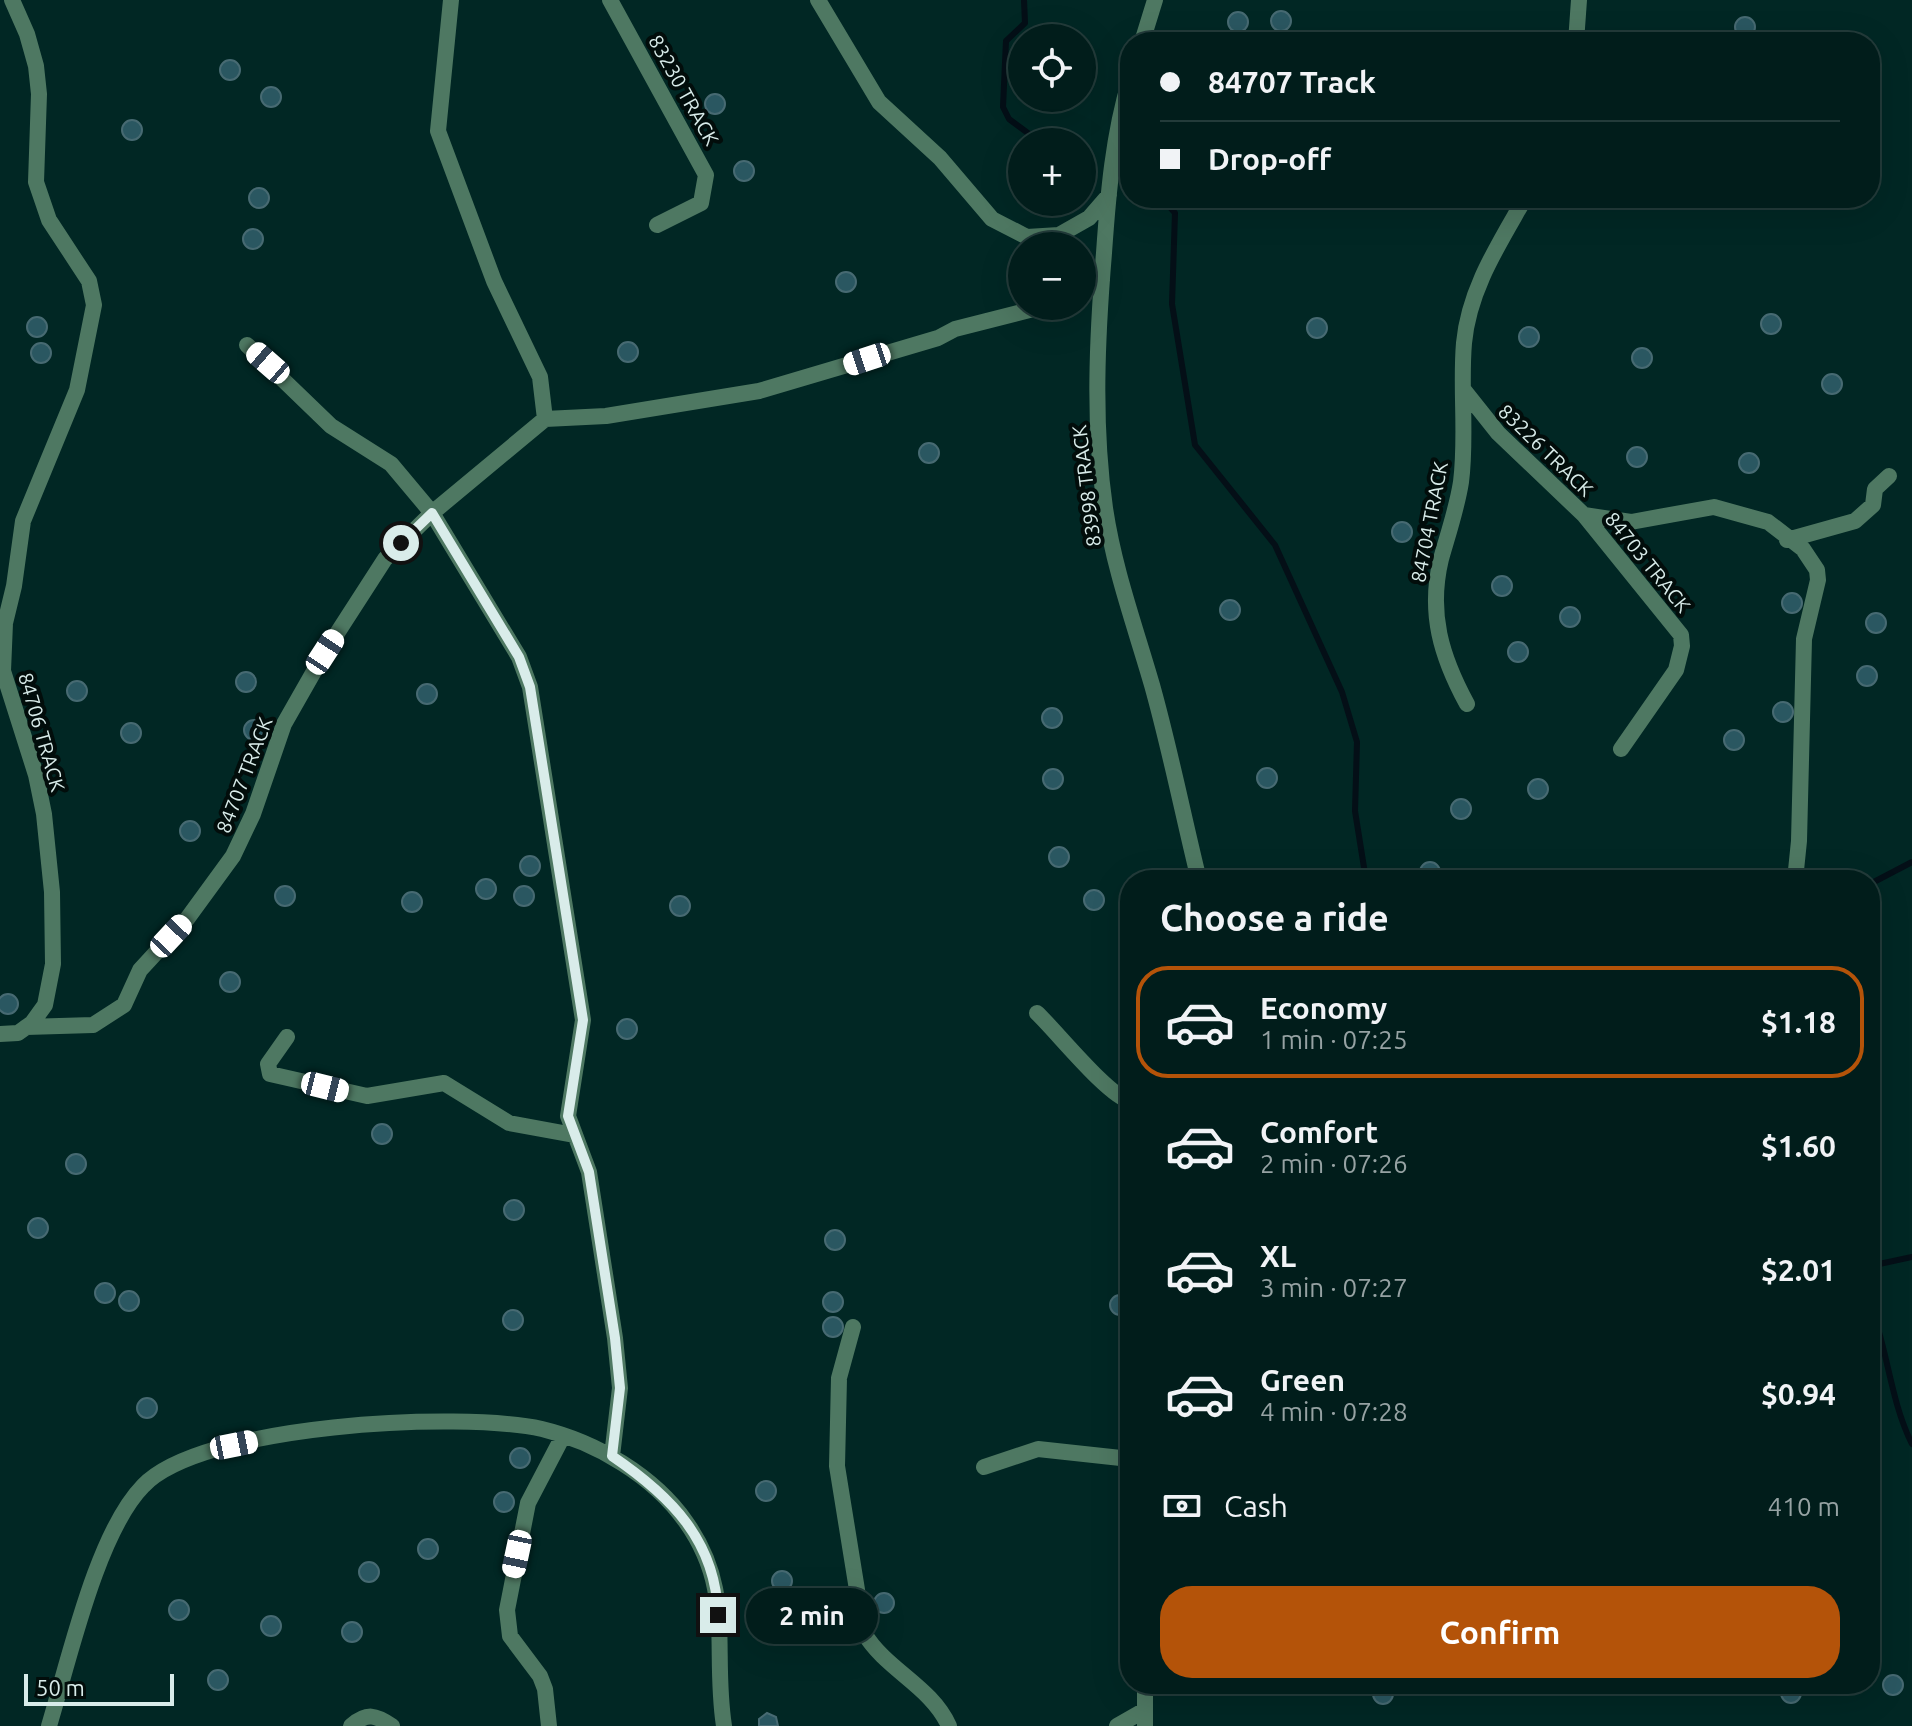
<!DOCTYPE html>
<meta charset="utf-8">
<style>
body{margin:0;font-family:Ubuntu,sans-serif;background:#0f2a28;color:#f1f3f6;height:100vh;display:flex;flex-direction:column;font-size:30px;white-space:nowrap}
*{box-sizing:border-box;margin:0}
p{font-size:26px;color:#96a2a3}
.icon{flex:none;width:44px;height:44px;fill:none;stroke:currentColor;stroke-width:2;stroke-linecap:round;stroke-linejoin:round}
.map{position:relative;flex:1;overflow:hidden}
.sheet{position:absolute;left:1120px;top:870px;width:760px;height:824px;display:flex;flex-direction:column;background:#011d1b;border-radius:32px;box-shadow:0 8px 32px #0002,0 0 0 2px #233b3a}
.sheet>*{flex:none}
.top-card{position:absolute;left:1120px;top:32px;width:760px;height:176px;border-radius:32px;box-shadow:0 8px 32px #0002,0 0 0 2px #233b3a;display:grid;align-content:center;height:176px;padding:0 40px;background:#011d1b}
.controls{position:absolute;left:1008px;top:24px;display:grid;gap:16px}
.controls a{display:grid;place-items:center;width:88px;height:88px;border-radius:50%;background:#011d1b;box-shadow:0 8px 32px #0002,0 0 0 2px #233b3a;font-size:40px}
.scale{position:absolute;left:24px;bottom:20px;width:150px;box-sizing:border-box;padding-left:8px;border:4px solid #d9ecea;border-top:0;font-size:22px;line-height:28px;white-space:nowrap;color:#d9ecea;-webkit-text-stroke:6px #020d0b;paint-order:stroke}
.end{position:absolute;width:36px;height:36px;margin:-18px;border:10px solid #d9ecea;background:#111;box-shadow:0 0 0 4px #111}
.from{border-radius:50%}
.bubble{position:absolute;height:56px;border-radius:28px;background:#011d1b;box-shadow:0 8px 32px #0002,0 0 0 2px #233b3a;font-size:26px;font-weight:600;line-height:56px;text-align:center}
.car{position:absolute;width:24px;height:48px;margin:-24px -12px;border-radius:10px;box-shadow:0 0 6px 2px #0007;background:linear-gradient(#fff 24%,#345 0 40%,#fff 0 76%,#345 0 86%,#fff 0)}
.top-card b{display:flex;align-items:center;gap:28px;height:76px;font-size:30px}
.top-card b+b{border-top:2px solid #233b3a}
.top-card i{width:20px;height:20px;background:#f1f3f6}
ul{padding:0;list-style:none}
li{display:flex;align-items:center;gap:24px;height:112px;margin:0 16px 12px;padding:0 24px;border:4px solid transparent;border-radius:32px}
li div{flex:1}
li b{display:block;font-size:30px}
li em{font-style:normal;font-weight:600}
li.active{border-color:#b45309}
li>.icon{width:72px;height:72px;stroke-width:1.5}
h2{padding:0 40px;font-size:36px;line-height:96px}
.pay{display:flex;align-items:center;gap:20px;height:88px;padding:0 40px;font-size:30px}
.pay p{margin-inline-start:auto}
.cta{display:flex;gap:16px;margin-top:auto;padding:16px 40px}
.cta a{flex:1;height:92px;border-radius:32px;background:#b45309;color:#fff;font-size:32px;font-weight:600;line-height:92px;text-align:center}
.map>svg:first-child{display:block}
.lines{fill:none;stroke-linecap:round;stroke-linejoin:round}
.stream{stroke:#040f17;stroke-width:6}
.building{fill:#2a5761;stroke:#476a72;stroke-width:2}
.street{stroke:#4e7862;stroke-width:16}
.route{stroke:#d9ecea;stroke-width:10}
.labels{text-anchor:middle;dominant-baseline:central;stroke-width:8;stroke-linejoin:round;paint-order:stroke}
.street-label{font-size:20px;fill:#d9ecea;stroke:#020d0b}
</style>
<div class="map">
<svg width="1912" height="1726" viewBox="0 0 1912 1726">
<rect width="100%" height="100%" fill="#012724"/>
<g class="lines">
<!-- stream -->
<path class="stream" d="M1024 0 1025 23 1006 41 1003 107 1009 119 1040 142
M1162 198 1175 213 1172 304 1195 445 1275 545 1342 692 1357 742 1355 811 1366 880
M1870 884 1912 862
M1870 1266 1912 1257
M1870 1304C1888 1350 1890 1400 1912 1444"/>
</g>
<!-- building -->
<path class="building" d="M1271 21a10 10 0 1 1 20 0a10 10 0 1 1-20 0Z
M1228 22a10 10 0 1 1 20 0a10 10 0 1 1-20 0Z
M1735 27a10 10 0 1 1 20 0a10 10 0 1 1-20 0Z
M220 70a10 10 0 1 1 20 0a10 10 0 1 1-20 0Z
M261 97a10 10 0 1 1 20 0a10 10 0 1 1-20 0Z
M705 104a10 10 0 1 1 20 0a10 10 0 1 1-20 0Z
M122 130a10 10 0 1 1 20 0a10 10 0 1 1-20 0Z
M734 171a10 10 0 1 1 20 0a10 10 0 1 1-20 0Z
M249 198a10 10 0 1 1 20 0a10 10 0 1 1-20 0Z
M243 239a10 10 0 1 1 20 0a10 10 0 1 1-20 0Z
M836 282a10 10 0 1 1 20 0a10 10 0 1 1-20 0Z
M1761 324a10 10 0 1 1 20 0a10 10 0 1 1-20 0Z
M27 327a10 10 0 1 1 20 0a10 10 0 1 1-20 0Z
M1307 328a10 10 0 1 1 20 0a10 10 0 1 1-20 0Z
M1519 337a10 10 0 1 1 20 0a10 10 0 1 1-20 0Z
M618 352a10 10 0 1 1 20 0a10 10 0 1 1-20 0Z
M31 353a10 10 0 1 1 20 0a10 10 0 1 1-20 0Z
M1632 358a10 10 0 1 1 20 0a10 10 0 1 1-20 0Z
M1822 384a10 10 0 1 1 20 0a10 10 0 1 1-20 0Z
M919 453a10 10 0 1 1 20 0a10 10 0 1 1-20 0Z
M1627 457a10 10 0 1 1 20 0a10 10 0 1 1-20 0Z
M1739 463a10 10 0 1 1 20 0a10 10 0 1 1-20 0Z
M1392 532a10 10 0 1 1 20 0a10 10 0 1 1-20 0Z
M1492 586a10 10 0 1 1 20 0a10 10 0 1 1-20 0Z
M1782 603a10 10 0 1 1 20 0a10 10 0 1 1-20 0Z
M1220 610a10 10 0 1 1 20 0a10 10 0 1 1-20 0Z
M1560 617a10 10 0 1 1 20 0a10 10 0 1 1-20 0Z
M1866 623a10 10 0 1 1 20 0a10 10 0 1 1-20 0Z
M1508 652a10 10 0 1 1 20 0a10 10 0 1 1-20 0Z
M1857 676a10 10 0 1 1 20 0a10 10 0 1 1-20 0Z
M236 682a10 10 0 1 1 20 0a10 10 0 1 1-20 0Z
M67 691a10 10 0 1 1 20 0a10 10 0 1 1-20 0Z
M417 694a10 10 0 1 1 20 0a10 10 0 1 1-20 0Z
M1773 712a10 10 0 1 1 20 0a10 10 0 1 1-20 0Z
M1042 718a10 10 0 1 1 20 0a10 10 0 1 1-20 0Z
M244 730a10 10 0 1 1 20 0a10 10 0 1 1-20 0Z
M121 733a10 10 0 1 1 20 0a10 10 0 1 1-20 0Z
M1724 740a10 10 0 1 1 20 0a10 10 0 1 1-20 0Z
M1257 778a10 10 0 1 1 20 0a10 10 0 1 1-20 0Z
M1043 779a10 10 0 1 1 20 0a10 10 0 1 1-20 0Z
M1528 789a10 10 0 1 1 20 0a10 10 0 1 1-20 0Z
M1451 809a10 10 0 1 1 20 0a10 10 0 1 1-20 0Z
M180 831a10 10 0 1 1 20 0a10 10 0 1 1-20 0Z
M1049 857a10 10 0 1 1 20 0a10 10 0 1 1-20 0Z
M520 866a10 10 0 1 1 20 0a10 10 0 1 1-20 0Z
M1420 872a10 10 0 1 1 20 0a10 10 0 1 1-20 0Z
M476 889a10 10 0 1 1 20 0a10 10 0 1 1-20 0Z
M275 896a10 10 0 1 1 20 0a10 10 0 1 1-20 0Z
M514 896a10 10 0 1 1 20 0a10 10 0 1 1-20 0Z
M1084 900a10 10 0 1 1 20 0a10 10 0 1 1-20 0Z
M402 902a10 10 0 1 1 20 0a10 10 0 1 1-20 0Z
M670 906a10 10 0 1 1 20 0a10 10 0 1 1-20 0Z
M220 982a10 10 0 1 1 20 0a10 10 0 1 1-20 0Z
M-2 1004a10 10 0 1 1 20 0a10 10 0 1 1-20 0Z
M617 1029a10 10 0 1 1 20 0a10 10 0 1 1-20 0Z
M372 1134a10 10 0 1 1 20 0a10 10 0 1 1-20 0Z
M66 1164a10 10 0 1 1 20 0a10 10 0 1 1-20 0Z
M504 1210a10 10 0 1 1 20 0a10 10 0 1 1-20 0Z
M28 1228a10 10 0 1 1 20 0a10 10 0 1 1-20 0Z
M825 1240a10 10 0 1 1 20 0a10 10 0 1 1-20 0Z
M95 1293a10 10 0 1 1 20 0a10 10 0 1 1-20 0Z
M119 1301a10 10 0 1 1 20 0a10 10 0 1 1-20 0Z
M823 1302a10 10 0 1 1 20 0a10 10 0 1 1-20 0Z
M1110 1305a10 10 0 1 1 20 0a10 10 0 1 1-20 0Z
M503 1320a10 10 0 1 1 20 0a10 10 0 1 1-20 0Z
M823 1327a10 10 0 1 1 20 0a10 10 0 1 1-20 0Z
M137 1408a10 10 0 1 1 20 0a10 10 0 1 1-20 0Z
M510 1458a10 10 0 1 1 20 0a10 10 0 1 1-20 0Z
M756 1491a10 10 0 1 1 20 0a10 10 0 1 1-20 0Z
M494 1502a10 10 0 1 1 20 0a10 10 0 1 1-20 0Z
M418 1549a10 10 0 1 1 20 0a10 10 0 1 1-20 0Z
M359 1572a10 10 0 1 1 20 0a10 10 0 1 1-20 0Z
M772 1581a10 10 0 1 1 20 0a10 10 0 1 1-20 0Z
M874 1603a10 10 0 1 1 20 0a10 10 0 1 1-20 0Z
M169 1610a10 10 0 1 1 20 0a10 10 0 1 1-20 0Z
M261 1626a10 10 0 1 1 20 0a10 10 0 1 1-20 0Z
M342 1632a10 10 0 1 1 20 0a10 10 0 1 1-20 0Z
M208 1680a10 10 0 1 1 20 0a10 10 0 1 1-20 0Z
M1883 1685a10 10 0 1 1 20 0a10 10 0 1 1-20 0Z
M1781 1693a10 10 0 1 1 20 0a10 10 0 1 1-20 0Z
M1373 1694a10 10 0 1 1 20 0a10 10 0 1 1-20 0Z
M767 1713 776 1717 778 1726H759V1719Z"/>
<g class="lines">
<!-- street -->
<path class="street" d="M451 0 438 131 494 281 540 377 545 419
M610 0 706 175 701 203 657 225
M818 0 879 102 940 158 992 219 1027 237 1059 235 1089 218 1109 195
M1142 42 1155 0
M1576 42 1579 0
M1130 79C1113 135 1108 195 1104 253 1097 338 1093 424 1105 508 1114 569 1135 626 1152 685 1170 749 1183 815 1199 880
M1082 290 1102 280
M1463 389 1498 433 1584 515 1631 522 1714 507 1768 522 1803 549 1817 570 1818 580 1804 639 1799 841 1795 880
M1584 515 1681 635 1682 646 1676 670 1621 749
M1787 540 1855 521 1873 505 1875 489 1889 476
M1467 704C1441 656 1428 613 1441 559 1448 534 1457 508 1461 482 1467 436 1460 389 1464 343 1469 289 1499 244 1525 198
M1037 1013C1057 1032 1108 1096 1130 1101
M26 1027 93 1025 124 1005 140 970 187 919 233 856 253 814 284 724 325 652 385 559 432 513 391 464 331 426 247 345
M0 1034 18 1033 32 1023 45 1005 53 964 52 892 44 814 36 775 3 671 5 623 14 586 23 521 77 390 94 305 89 281 49 220 36 182 39 94 36 66 27 34 12 0
M287 1037 268 1064 270 1074 367 1096 444 1083 509 1123 574 1135
M853 1327 839 1378 837 1466 864 1633C886 1670 931 1686 949 1726
M612 1456 620 1388 615 1338 589 1172 568 1116 583 1020 530 687 519 657 432 513 545 419 606 416 759 391 938 338 955 329 1045 306
M984 1467 1038 1449 1130 1459
M1145 1684V1726
M49 1726C69 1660 97 1533 143 1486 201 1424 460 1411 542 1429 596 1442 654 1476 686 1522 735 1591 712 1648 724 1726
M351 1726C367 1712 376 1715 392 1726
M549 1726 545 1689 540 1676 510 1636 507 1610 528 1503 563 1436
M1117 1726 1145 1710"/>
</g>
<g class="lines">
<!-- route -->
<path class="route" d="M401 543 432 513 519 657 530 687 583 1020 568 1116 589 1172 615 1338 620 1388 612 1456C671 1496 716 1541 718 1615"/>
</g>
<g class="labels">
<!-- street labels -->
<g class="street-label">
<text transform="translate(684 90) rotate(61)">83230 TRACK</text>
<text transform="translate(1546 450) rotate(44)">83226 TRACK</text>
<text transform="translate(1086 486) rotate(-97)">83998 TRACK</text>
<text transform="translate(1429 522) rotate(-79)">84704 TRACK</text>
<text transform="translate(1648 562) rotate(51)">84703 TRACK</text>
<text transform="translate(42 732) rotate(74)">84706 TRACK</text>
<text transform="translate(244 775) rotate(-69)">84707 TRACK</text>
</g>
</g>
</svg>
<div class="controls">
<a><svg class="icon" aria-label="locate" viewBox="0 0 24 24"><circle cx="12" cy="12" r="6"/><path d="M12 2v4M12 18v4M2 12h4M18 12h4"/></svg></a>
<a>+</a>
<a>−</a>
</div>
<div class="scale">50 m</div>
<i class="end from" style="left:401px;top:543px"></i>
<i class="end" style="left:718px;top:1615px"></i>
<div class="bubble" style="left:746px;top:1588px;width:132px">2 min</div>
<i class="car" style="left:867px;top:359px;rotate:252deg"></i>
<i class="car" style="left:268px;top:363px;rotate:311deg"></i>
<i class="car" style="left:325px;top:652px;rotate:33deg"></i>
<i class="car" style="left:171px;top:936px;rotate:43deg"></i>
<i class="car" style="left:325px;top:1087px;rotate:104deg"></i>
<i class="car" style="left:234px;top:1445px;rotate:79deg"></i>
<i class="car" style="left:517px;top:1554px;rotate:192deg"></i>
<div class="top-card">
<b><i class="from"></i>84707 Track</b>
<b><i></i>Drop-off</b>
</div>
<section class="sheet">
<h2>Choose a ride</h2>
<ul>
<li class="active"><svg class="icon" aria-label="car" viewBox="0 0 24 24"><path d="M5 17H2v-5l4-1 3-4h7l3 4 3 1v5h-3M9 17h6M6 11h13"/><circle cx="7" cy="17" r="2"/><circle cx="17" cy="17" r="2"/></svg><div><b>Economy</b><p>1 min · 07:25</p></div><em>$1.18</em></li>
<li><svg class="icon" aria-label="car" viewBox="0 0 24 24"><path d="M5 17H2v-5l4-1 3-4h7l3 4 3 1v5h-3M9 17h6M6 11h13"/><circle cx="7" cy="17" r="2"/><circle cx="17" cy="17" r="2"/></svg><div><b>Comfort</b><p>2 min · 07:26</p></div><em>$1.60</em></li>
<li><svg class="icon" aria-label="car" viewBox="0 0 24 24"><path d="M5 17H2v-5l4-1 3-4h7l3 4 3 1v5h-3M9 17h6M6 11h13"/><circle cx="7" cy="17" r="2"/><circle cx="17" cy="17" r="2"/></svg><div><b>XL</b><p>3 min · 07:27</p></div><em>$2.01</em></li>
<li><svg class="icon" aria-label="car" viewBox="0 0 24 24"><path d="M5 17H2v-5l4-1 3-4h7l3 4 3 1v5h-3M9 17h6M6 11h13"/><circle cx="7" cy="17" r="2"/><circle cx="17" cy="17" r="2"/></svg><div><b>Green</b><p>4 min · 07:28</p></div><em>$0.94</em></li>
</ul>
<div class="pay"><svg class="icon" aria-label="cash" viewBox="0 0 24 24"><path d="M3 7h18v10H3z"/><circle cx="12" cy="12" r="2"/></svg>Cash<p>410 m</p></div>
<div class="cta"><a>Confirm</a></div>
</section>
</div>
